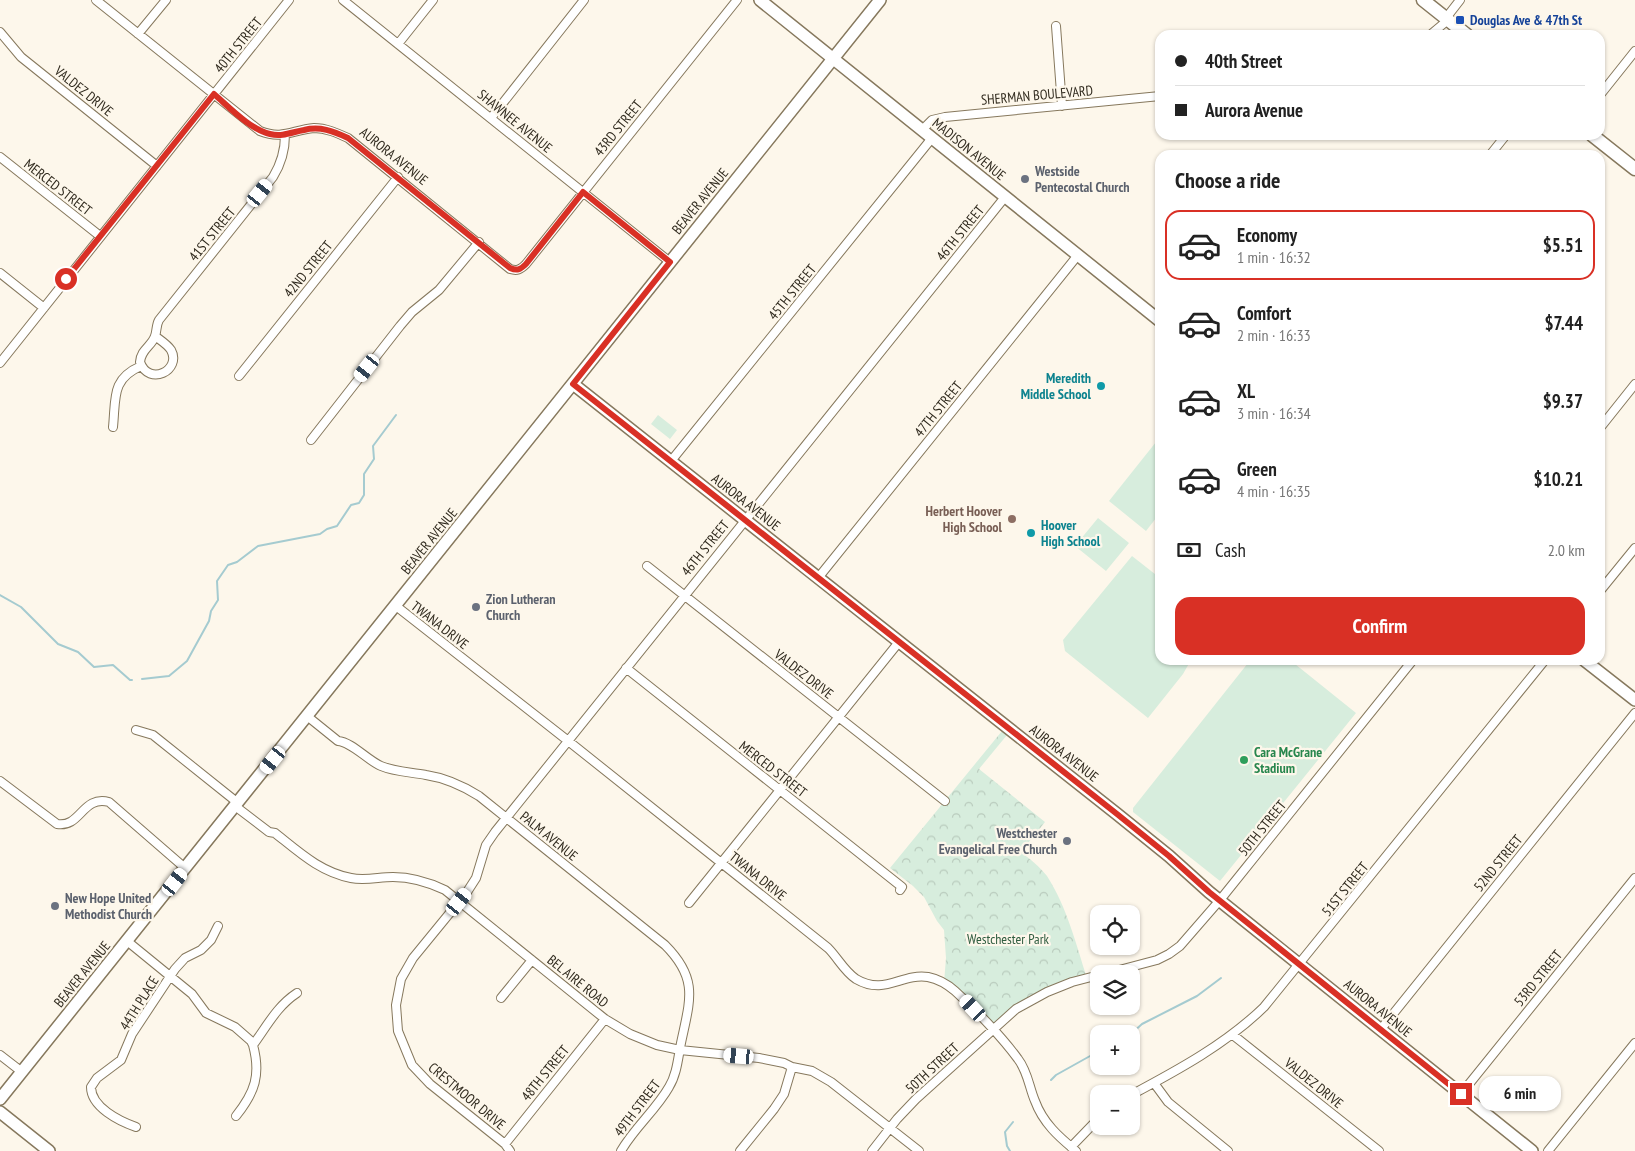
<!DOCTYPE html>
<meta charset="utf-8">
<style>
body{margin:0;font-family:"PT Sans Narrow",sans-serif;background:#f6f6f6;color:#222;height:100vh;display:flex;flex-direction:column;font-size:19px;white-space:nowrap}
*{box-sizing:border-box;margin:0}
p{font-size:16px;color:#767676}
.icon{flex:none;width:28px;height:28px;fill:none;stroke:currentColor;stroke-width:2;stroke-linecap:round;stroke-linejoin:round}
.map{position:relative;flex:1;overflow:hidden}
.drawer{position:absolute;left:1155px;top:150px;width:450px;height:515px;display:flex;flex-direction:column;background:#fff;border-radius:15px;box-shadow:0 1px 4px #0004}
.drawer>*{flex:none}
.hud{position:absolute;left:1155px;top:30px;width:450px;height:110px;border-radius:15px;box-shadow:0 1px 4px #0004;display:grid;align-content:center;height:110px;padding:0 20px;background:#fff}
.buttons{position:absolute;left:1090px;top:905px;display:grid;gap:10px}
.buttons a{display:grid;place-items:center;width:50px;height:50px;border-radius:10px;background:#fff;box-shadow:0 1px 4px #0004;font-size:25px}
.end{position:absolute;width:22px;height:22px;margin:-11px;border:6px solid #d93025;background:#fff;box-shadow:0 0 0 2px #fff}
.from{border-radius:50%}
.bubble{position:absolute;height:35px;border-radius:15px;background:#fff;box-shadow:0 1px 4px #0004;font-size:16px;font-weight:600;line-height:35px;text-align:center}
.car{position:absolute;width:15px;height:30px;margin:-15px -8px;border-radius:6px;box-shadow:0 0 4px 1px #0007;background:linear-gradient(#fff 24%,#345 0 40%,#fff 0 76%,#345 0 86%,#fff 0)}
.hud b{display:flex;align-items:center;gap:18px;height:48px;font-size:19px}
.hud b+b{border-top:1px solid #e0e0e0}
.hud i{width:12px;height:12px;background:#222}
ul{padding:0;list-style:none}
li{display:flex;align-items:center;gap:15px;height:70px;margin:0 10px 8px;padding:0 10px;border:2px solid transparent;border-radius:15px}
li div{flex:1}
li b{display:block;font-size:19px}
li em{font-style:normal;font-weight:600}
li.current{border-color:#d93025}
li>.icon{width:45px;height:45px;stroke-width:1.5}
h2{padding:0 20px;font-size:22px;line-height:60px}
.pay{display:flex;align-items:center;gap:12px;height:55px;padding:0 20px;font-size:19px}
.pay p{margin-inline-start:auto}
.primary-button{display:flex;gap:10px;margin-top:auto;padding:10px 20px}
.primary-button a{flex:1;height:58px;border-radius:15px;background:#d93025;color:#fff;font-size:20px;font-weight:600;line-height:58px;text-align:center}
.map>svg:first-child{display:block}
.park{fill:url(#park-crowns)}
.pitch{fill:#d7eddd}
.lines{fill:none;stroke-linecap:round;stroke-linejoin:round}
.stream{stroke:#a5cbd0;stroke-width:2}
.street-casing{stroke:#86785d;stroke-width:10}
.secondary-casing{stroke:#86785d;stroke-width:14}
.primary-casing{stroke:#86785d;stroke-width:15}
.street{stroke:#fff;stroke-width:8}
.secondary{stroke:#fff;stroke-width:11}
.primary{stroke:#fff;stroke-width:12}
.route{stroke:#d93025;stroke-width:6}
.transit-dot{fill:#1a4fb4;stroke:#fdf7eb;stroke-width:2}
.worship-dot{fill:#6b7280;stroke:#fdf7eb;stroke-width:2}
.culture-dot{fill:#0f9aa8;stroke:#fdf7eb;stroke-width:2}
.education-dot{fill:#8d6e63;stroke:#fdf7eb;stroke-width:2}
.leisure-dot{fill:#2e9e5b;stroke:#fdf7eb;stroke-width:2}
.labels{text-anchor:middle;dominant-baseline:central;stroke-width:4.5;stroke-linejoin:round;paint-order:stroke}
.transit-label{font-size:14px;font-weight:bold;fill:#164399;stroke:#fdf7eb;text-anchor:start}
.street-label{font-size:14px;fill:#302a1e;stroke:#fdf7eb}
.worship-label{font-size:14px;font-weight:bold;fill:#5b616d;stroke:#fdf7eb;text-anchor:start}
.culture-label{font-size:14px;font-weight:bold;fill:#0d838f;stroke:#fdf7eb;text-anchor:end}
.education-label{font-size:14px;font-weight:bold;fill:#785e54;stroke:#fdf7eb;text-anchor:end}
.leisure-label{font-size:14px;font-weight:bold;fill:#27864d;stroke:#fdf7eb;text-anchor:start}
.park-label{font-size:14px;fill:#305d40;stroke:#fdf7eb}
</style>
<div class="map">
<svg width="1635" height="1151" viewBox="0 0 1635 1151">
<defs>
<pattern id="park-crowns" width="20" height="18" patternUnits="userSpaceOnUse" patternTransform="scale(1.25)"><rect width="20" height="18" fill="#d7eddd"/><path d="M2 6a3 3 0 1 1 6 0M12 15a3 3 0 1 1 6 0" fill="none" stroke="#b9cbbd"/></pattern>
</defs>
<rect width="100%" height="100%" fill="#fdf7eb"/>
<!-- park -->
<path class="park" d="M1002 731 1007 735 979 769 1045 822 1021 852C1030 859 1040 867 1047 876 1067 907 1076 944 1087 978L1047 992 992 1030 944 983 946 958 944 930 937 921 924 897 913 886 890 868Z"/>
<!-- pitch -->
<path class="pitch" d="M658 415 677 430 670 439 651 424Z
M1156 442 1160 445V513L1146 531 1109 501Z
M1098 518 1129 543 1106 571 1075 546Z
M1132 556 1160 578V660H1191L1183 674 1148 718 1065 651 1063 640Z
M1257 660H1290L1356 713 1220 881 1133 812V808L1248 663Z"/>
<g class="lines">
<!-- stream -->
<path class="stream" d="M0 595 21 607 58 644 78 652 94 667 113 665 130 680H132
M142 679 169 676 187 661 209 621 211 611 218 600 217 581 228 565 237 562 258 546 320 534 327 529 337 526 351 505 359 503 364 495V474L374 459 373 446 396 415
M1131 1034 1142 1024 1197 996 1221 978
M1051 1080 1056 1075 1099 1051
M1010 1151 1007 1146 1005 1132 1013 1122"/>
<!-- street casing -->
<g class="street-casing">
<path id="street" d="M96 0 260 131C283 140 292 130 314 128 326 128 337 133 348 138L510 269C517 271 520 270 526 264L737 0
M343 0 670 262
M1446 18 1460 0
M1056 26 1062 106
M0 32 21 57 157 166
M138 34 166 0
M1430 35 1448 20
M398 44 433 0
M1600 95 1635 51
M491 118 584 0
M922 130 932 120 945 117 1160 96
M1490 155 1506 135
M0 157 100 236
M0 273 44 308
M155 336C160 340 167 344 171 350 182 370 149 387 140 362 141 349 152 346 155 336 157 331 156 325 159 320L273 177C281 164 285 151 285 135
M0 363 289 0
M239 376 398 177
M113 427C116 398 111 379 141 366
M1600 428 1635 384
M311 440 400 326 412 312 439 290 479 242
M671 461 932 138
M647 566 945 801
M818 578 1078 255
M1600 591 1635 548
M396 606 567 740 828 948C838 958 844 971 856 979 885 996 901 973 928 977 938 979 947 984 955 991 975 1009 1002 1037 1018 1059 1028 1072 1029 1087 1035 1101 1043 1123 1059 1137 1076 1151
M626 668 902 887 900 890
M307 716 338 741C352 742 367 760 381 766 395 772 411 772 426 775 446 778 463 786 479 796L665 945C699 979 690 1000 681 1043 678 1058 677 1074 669 1087 656 1110 634 1128 621 1151
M136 730 153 735 238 803
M0 781 57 824C81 828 82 795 109 802L185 868
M235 806 269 832 275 833C299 852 320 872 351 878 365 881 379 877 393 877 412 877 428 882 445 890L605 1019 630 1034 657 1045 680 1050 759 1058 784 1063 792 1067 812 1071 831 1082 919 1151
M689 903 899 642
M127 941 192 994 206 1013 235 1027 251 1041 253 1045
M1104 974 1157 960 1169 954 1180 946 1220 900 1413 660
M501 998 532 960
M1381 1029 1635 713
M1233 1035 1379 1151
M0 1055 22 1072
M1154 1083 1168 1102 1228 1151
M1461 1094 1635 878
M1131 1095C1178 1070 1226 1044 1264 1007L1545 660
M236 1116C255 1092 261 1075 253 1045 267 1026 277 1006 297 993
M136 1127C119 1121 91 1107 91 1087L97 1078 121 1060 132 1034 175 969 185 958 201 950 211 940 218 926
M505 1144 605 1019
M1071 1147 1099 1118
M510 1151 505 1144 430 1084 412 1065 398 1031 396 1005 401 979 413 958 467 892 476 878 486 845 495 832 1005 197
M740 1151 774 1109 784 1094 792 1067
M872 1151 897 1119 916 1099 1016 1009 1047 992 1072 982 1099 975
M1548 1151 1635 1043"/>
</g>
<!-- secondary casing -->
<g class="secondary-casing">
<path id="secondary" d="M760 0 1160 321
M573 384 1117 814 1169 856 1209 892 1532 1151
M1584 660 1635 700
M0 1099 880 0
M0 1112 49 1151"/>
</g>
<!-- primary casing -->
<g class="primary-casing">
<path id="primary" d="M1423 0 1467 35
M1592 135 1635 169"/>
</g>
<!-- street -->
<use href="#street" class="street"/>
<!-- secondary -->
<use href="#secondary" class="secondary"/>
<!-- primary -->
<use href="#primary" class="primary"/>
</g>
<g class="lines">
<!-- route -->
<path class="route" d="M66 279 214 94C229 107 251 130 270 134 283 137 292 132 304 130 320 126 333 131 348 138L510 268C517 271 520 270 526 264L583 192 670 262 573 384 1117 814 1169 856 1209 892 1461 1094"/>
</g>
<!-- markers -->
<rect class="transit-dot" x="1455" y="15" width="10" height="10" rx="2.5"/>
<g class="worship-dot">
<circle cx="1025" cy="179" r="5"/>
<circle cx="476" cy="607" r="5"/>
<circle cx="1067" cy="841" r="5"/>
<circle cx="55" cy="906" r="5"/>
</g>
<g class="culture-dot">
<circle cx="1101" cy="386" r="5"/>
<circle cx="1031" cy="533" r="5"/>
</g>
<circle class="education-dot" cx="1012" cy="519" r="5"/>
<circle class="leisure-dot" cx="1244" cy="760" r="5"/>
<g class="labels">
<!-- transit labels -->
<g class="transit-label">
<text x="1470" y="20">Douglas Ave &amp; 47th St</text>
</g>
<!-- street labels -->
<g class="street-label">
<text transform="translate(238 45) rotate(-51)">40TH STREET</text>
<text transform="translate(84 91) rotate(39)">VALDEZ DRIVE</text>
<text transform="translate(1037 95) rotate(-5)">SHERMAN BOULEVARD</text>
<text transform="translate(515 121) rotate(39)">SHAWNEE AVENUE</text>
<text transform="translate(618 128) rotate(-51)">43RD STREET</text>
<text transform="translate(969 149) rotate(39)">MADISON AVENUE</text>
<text transform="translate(394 156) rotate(39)">AURORA AVENUE</text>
<text transform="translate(58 187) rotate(38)">MERCED STREET</text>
<text transform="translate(700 201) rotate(-51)">BEAVER AVENUE</text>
<text transform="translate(960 233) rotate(-51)">46TH STREET</text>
<text transform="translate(212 234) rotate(-51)">41ST STREET</text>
<text transform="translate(308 269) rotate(-51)">42ND STREET</text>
<text transform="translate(792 292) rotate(-51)">45TH STREET</text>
<text transform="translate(938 409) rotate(-51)">47TH STREET</text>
<text transform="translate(746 502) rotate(38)">AURORA AVENUE</text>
<text transform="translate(429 541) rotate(-51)">BEAVER AVENUE</text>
<text transform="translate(705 548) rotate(-51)">46TH STREET</text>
<text transform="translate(440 625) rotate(38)">TWANA DRIVE</text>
<text transform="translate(804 674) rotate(38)">VALDEZ DRIVE</text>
<text transform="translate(1064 753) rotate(38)">AURORA AVENUE</text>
<text transform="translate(773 769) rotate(38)">MERCED STREET</text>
<text transform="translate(1262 828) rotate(-51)">50TH STREET</text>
<text transform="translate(549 836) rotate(39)">PALM AVENUE</text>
<text transform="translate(1498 863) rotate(-51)">52ND STREET</text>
<text transform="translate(758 876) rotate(39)">TWANA DRIVE</text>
<text transform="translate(1345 889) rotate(-51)">51ST STREET</text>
<text transform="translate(82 974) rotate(-51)">BEAVER AVENUE</text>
<text transform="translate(1538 978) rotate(-51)">53RD STREET</text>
<text transform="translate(578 981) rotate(39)">BEL AIRE ROAD</text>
<text transform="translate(139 1003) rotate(-58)">44TH PLACE</text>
<text transform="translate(1378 1008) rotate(39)">AURORA AVENUE</text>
<text transform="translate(932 1068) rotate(-43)">50TH STREET</text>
<text transform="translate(545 1073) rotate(-51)">48TH STREET</text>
<text transform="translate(1314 1083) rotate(39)">VALDEZ DRIVE</text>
<text transform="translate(467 1096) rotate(40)">CRESTMOOR DRIVE</text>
<text transform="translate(637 1108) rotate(-53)">49TH STREET</text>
</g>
<!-- worship labels -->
<g class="worship-label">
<text x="1035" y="171">Westside<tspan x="1035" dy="16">Pentecostal Church</tspan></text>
<text x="486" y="599">Zion Lutheran<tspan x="486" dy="16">Church</tspan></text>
<text x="1057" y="833" text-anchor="end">Westchester<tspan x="1057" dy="16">Evangelical Free Church</tspan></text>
<text x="65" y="898">New Hope United<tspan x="65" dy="16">Methodist Church</tspan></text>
</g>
<!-- culture labels -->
<g class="culture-label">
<text x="1091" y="378">Meredith<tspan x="1091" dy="16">Middle School</tspan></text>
<text x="1041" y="525" text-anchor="start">Hoover<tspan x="1041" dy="16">High School</tspan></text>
</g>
<!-- education labels -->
<g class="education-label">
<text x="1002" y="511">Herbert Hoover<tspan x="1002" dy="16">High School</tspan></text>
</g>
<!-- leisure labels -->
<g class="leisure-label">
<text x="1254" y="752">Cara McGrane<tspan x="1254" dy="16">Stadium</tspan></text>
</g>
<!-- park labels -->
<g class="park-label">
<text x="1008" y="939">Westchester Park</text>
</g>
</g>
</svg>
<div class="buttons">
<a><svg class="icon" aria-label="locate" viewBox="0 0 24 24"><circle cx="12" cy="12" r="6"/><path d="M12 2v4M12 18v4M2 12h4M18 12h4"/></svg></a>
<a><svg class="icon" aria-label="layers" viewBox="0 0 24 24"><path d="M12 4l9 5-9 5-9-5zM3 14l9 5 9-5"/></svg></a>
<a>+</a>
<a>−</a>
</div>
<i class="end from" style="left:66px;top:279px"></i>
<i class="end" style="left:1461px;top:1094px"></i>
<div class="bubble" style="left:1479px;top:1076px;width:82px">6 min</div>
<i class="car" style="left:260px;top:193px;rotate:39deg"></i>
<i class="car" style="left:367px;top:368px;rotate:218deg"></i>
<i class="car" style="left:273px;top:760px;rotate:219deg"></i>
<i class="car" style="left:175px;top:882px;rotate:38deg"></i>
<i class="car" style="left:459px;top:902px;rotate:39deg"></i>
<i class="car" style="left:973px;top:1008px;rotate:317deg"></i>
<i class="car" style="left:739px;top:1056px;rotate:275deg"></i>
<div class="hud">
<b><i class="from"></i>40th Street</b>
<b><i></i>Aurora Avenue</b>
</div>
<section class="drawer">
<h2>Choose a ride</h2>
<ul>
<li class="current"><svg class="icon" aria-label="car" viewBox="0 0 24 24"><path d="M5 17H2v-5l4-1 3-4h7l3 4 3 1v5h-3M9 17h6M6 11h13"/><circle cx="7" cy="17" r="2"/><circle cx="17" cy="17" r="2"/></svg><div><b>Economy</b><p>1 min · 16:32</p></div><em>$5.51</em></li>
<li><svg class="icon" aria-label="car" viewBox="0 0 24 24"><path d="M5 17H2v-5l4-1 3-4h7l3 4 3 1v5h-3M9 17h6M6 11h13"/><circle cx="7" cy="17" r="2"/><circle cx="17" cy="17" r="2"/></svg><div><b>Comfort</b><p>2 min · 16:33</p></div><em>$7.44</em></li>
<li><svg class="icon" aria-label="car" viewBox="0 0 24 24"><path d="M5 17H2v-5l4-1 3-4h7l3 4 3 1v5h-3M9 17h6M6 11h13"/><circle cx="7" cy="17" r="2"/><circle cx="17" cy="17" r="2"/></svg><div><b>XL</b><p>3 min · 16:34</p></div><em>$9.37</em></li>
<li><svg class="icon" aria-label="car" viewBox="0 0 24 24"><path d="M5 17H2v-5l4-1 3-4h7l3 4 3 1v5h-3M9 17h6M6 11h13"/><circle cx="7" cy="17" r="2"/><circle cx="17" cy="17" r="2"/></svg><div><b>Green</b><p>4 min · 16:35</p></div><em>$10.21</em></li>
</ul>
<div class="pay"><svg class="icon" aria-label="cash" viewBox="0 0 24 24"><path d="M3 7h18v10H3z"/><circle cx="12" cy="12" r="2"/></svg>Cash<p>2.0 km</p></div>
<div class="primary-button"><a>Confirm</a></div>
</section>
</div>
